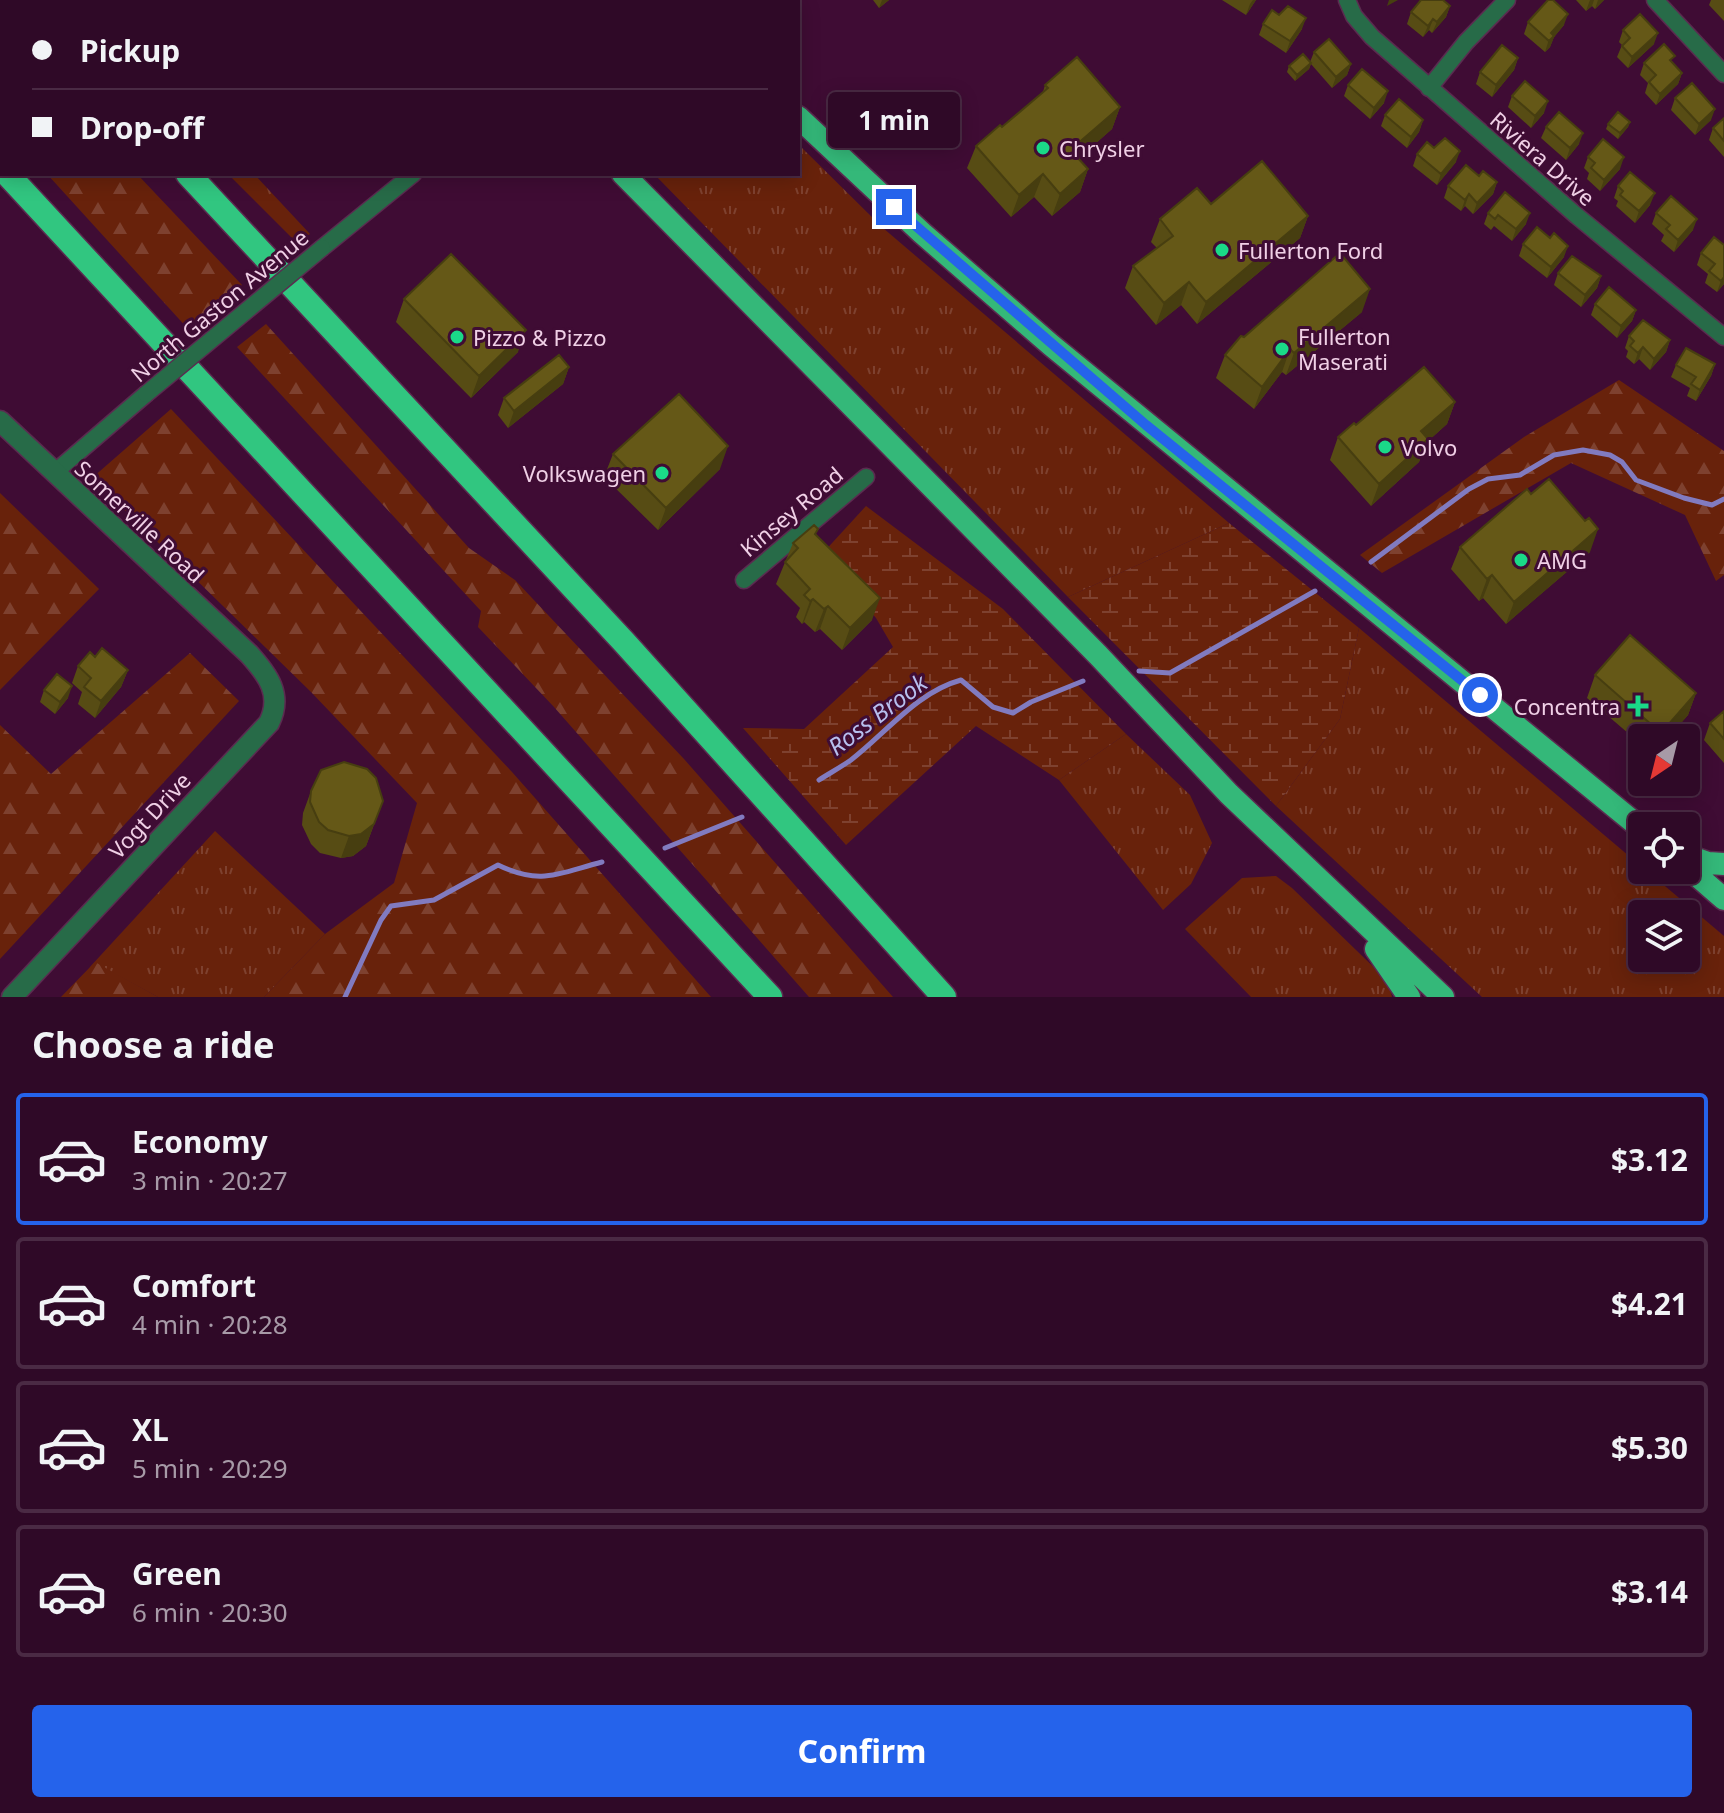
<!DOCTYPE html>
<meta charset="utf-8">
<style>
body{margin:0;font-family:"Noto Sans",sans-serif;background:#3b1733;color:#f1f3f6;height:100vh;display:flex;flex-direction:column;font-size:30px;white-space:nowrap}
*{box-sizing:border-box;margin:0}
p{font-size:26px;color:#a79aa7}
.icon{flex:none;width:44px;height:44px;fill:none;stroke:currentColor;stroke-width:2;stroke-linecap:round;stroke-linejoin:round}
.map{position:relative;height:997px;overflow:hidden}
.panel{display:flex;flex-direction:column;background:#2f0927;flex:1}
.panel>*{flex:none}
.top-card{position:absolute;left:0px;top:0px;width:800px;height:176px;box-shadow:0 4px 20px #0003,0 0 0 2px #4a2a44;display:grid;align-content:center;height:176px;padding:0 32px;background:#2f0927}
.needle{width:52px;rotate:215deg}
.controls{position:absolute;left:1628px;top:724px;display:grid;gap:16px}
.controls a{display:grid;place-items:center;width:72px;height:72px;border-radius:8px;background:#2f0927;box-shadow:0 4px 20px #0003,0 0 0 2px #4a2a44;font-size:40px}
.end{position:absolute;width:36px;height:36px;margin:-18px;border:10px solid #2563eb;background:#fff;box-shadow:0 0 0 4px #fff}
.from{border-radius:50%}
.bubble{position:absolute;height:56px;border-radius:8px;background:#2f0927;box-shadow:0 4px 20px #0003,0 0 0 2px #4a2a44;font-size:26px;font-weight:700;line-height:56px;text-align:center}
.top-card b{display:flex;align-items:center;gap:28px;height:76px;font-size:30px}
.top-card b+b{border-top:2px solid #4a2a44}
.top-card i{width:20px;height:20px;background:#f1f3f6}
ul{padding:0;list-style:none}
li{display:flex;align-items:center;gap:24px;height:132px;margin:0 16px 12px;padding:0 16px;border:4px solid #4a2a44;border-radius:8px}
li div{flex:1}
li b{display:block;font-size:30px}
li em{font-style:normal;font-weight:700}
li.selected{border-color:#2563eb}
li>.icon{width:72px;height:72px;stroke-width:1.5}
h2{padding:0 32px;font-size:36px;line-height:96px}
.primary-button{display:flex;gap:16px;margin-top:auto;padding:16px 32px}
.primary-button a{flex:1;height:92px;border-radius:8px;background:#2563eb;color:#fff;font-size:32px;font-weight:700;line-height:92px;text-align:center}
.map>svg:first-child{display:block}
.grass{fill:url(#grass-tufts);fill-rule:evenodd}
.forest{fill:url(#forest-firs)}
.wetland{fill:url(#wetland-marsh)}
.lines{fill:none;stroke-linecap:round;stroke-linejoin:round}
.stream{stroke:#817bc0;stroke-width:5}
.minor-casing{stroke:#5b2b50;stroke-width:19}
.tertiary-casing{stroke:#5b2b50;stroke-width:23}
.trunk-casing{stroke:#5b2b50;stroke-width:25}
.motorway-casing{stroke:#5b2b50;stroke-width:27}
.minor{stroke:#276b48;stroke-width:16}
.tertiary{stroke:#276b48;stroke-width:20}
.trunk{stroke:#34b879;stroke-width:22}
.motorway{stroke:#31c680;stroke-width:24}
.minor-bridge-casing{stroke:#5b2b50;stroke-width:19;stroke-linecap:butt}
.minor-bridge{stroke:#276b48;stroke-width:16}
.wall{fill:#574c14}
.shaded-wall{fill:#473e10}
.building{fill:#655817;stroke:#473e10;stroke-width:2}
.route{stroke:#2563eb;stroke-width:10}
.poi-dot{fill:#1ad988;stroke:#3f0c34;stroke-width:3}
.labels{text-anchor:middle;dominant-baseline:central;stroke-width:6;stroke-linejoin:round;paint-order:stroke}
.poi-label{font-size:22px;fill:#f0d0e6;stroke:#3f0c34;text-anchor:start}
.street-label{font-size:22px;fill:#f0d0e6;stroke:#3f0c34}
.water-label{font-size:24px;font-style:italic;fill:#b7bfee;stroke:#3f0c34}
</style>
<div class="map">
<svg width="1724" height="997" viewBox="0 0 1724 997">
<defs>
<pattern id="grass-tufts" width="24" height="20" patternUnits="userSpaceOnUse" patternTransform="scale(2)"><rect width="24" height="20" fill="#68220b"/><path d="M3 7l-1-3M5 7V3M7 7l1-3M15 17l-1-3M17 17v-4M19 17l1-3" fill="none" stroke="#7e412f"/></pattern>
<pattern id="forest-firs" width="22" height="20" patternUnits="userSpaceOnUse" patternTransform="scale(2)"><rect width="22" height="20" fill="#68220b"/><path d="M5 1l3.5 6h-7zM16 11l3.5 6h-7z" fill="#7e412f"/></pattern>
<pattern id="wetland-marsh" width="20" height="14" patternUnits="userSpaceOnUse" patternTransform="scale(2)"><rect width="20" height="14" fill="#68220b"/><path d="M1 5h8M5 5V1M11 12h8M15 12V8" fill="none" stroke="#7e412f"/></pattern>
</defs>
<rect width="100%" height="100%" fill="#3f0c34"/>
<!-- grass -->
<path class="grass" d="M798 144 883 228 1229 523 1068 597 654 174H798Z
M228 174H254L310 234 296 242Z
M1359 628 1642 867V870H1646L1724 936V997H1482L1276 806 1340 719ZM1642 914H1686V958H1642Z
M1126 734 1190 795 1212 843 1191 884 1163 910 1059 780Z
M215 831 325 934 264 997H158L95 963 89 968Z
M1276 876 1292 888 1388 981 1392 997H1251L1185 929 1242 878Z"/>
<!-- forest -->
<path class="forest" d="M47 174H137L242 285 189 330Z
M266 324 469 548 515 580 684 759 893 997H809L554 707 478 627 481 611 237 347Z
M1619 380 1724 451V575L1716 581 1685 515 1571 463 1382 573 1360 555 1524 437Z
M171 409 512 772 711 997H264L325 934 394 883 417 803 311 692 92 478Z
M0 493 99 589 0 690Z
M190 653 239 701 0 959V725L51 774Z
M95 962 158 997H61Z"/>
<!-- wetland -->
<path class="wetland" d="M866 506 1003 609 1126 734 1059 780 976 726 846 845 743 728 804 729 893 647 876 618 822 554Z
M1229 523 1359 628 1340 719 1276 806 1068 597Z"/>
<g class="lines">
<!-- stream -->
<path class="stream" d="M1371 562 1469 489 1488 479 1520 475 1554 455 1583 450 1610 455 1622 462 1636 480 1684 498 1712 505 1724 499
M1139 671 1170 673 1315 591
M819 780C830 773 841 767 851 760 886 733 917 692 961 680L993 707 1013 713 1031 702 1083 681
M665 848 742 817
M345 997 381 920 391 906 434 900 498 865C541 886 559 873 602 862"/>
<!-- minor casing -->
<g class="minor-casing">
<path id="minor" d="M1347 0 1354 16 1372 37 1577 216 1724 337
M1655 0 1724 74
M1429 88 1466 42 1507 0
M322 248 413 174
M54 473 146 394
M744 580 866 477"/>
</g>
<!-- tertiary casing -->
<g class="tertiary-casing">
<path id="tertiary" d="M0 421 249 654C268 675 283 695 269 723L12 997"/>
</g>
<!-- trunk casing -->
<g class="trunk-casing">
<path id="trunk" d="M427 0 428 2
M452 0 454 2
M681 0 683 2
M711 0 712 2
M798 117 922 233 1051 345 1642 829
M623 174 1098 655 1229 794 1443 997
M1686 855 1708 863 1724 864
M1686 866 1724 899
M1376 949 1409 997"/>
</g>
<!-- motorway casing -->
<g class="motorway-casing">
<path id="motorway" d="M17 0 19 2
M7 174 770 997
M188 174 624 642 944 997"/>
</g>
<!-- minor -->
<use href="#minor" class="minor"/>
<!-- tertiary -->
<use href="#tertiary" class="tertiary"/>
<!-- trunk -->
<use href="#trunk" class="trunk"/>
<!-- motorway -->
<use href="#motorway" class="motorway"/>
<!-- minor-bridge casing -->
<g class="minor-bridge-casing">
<path id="minor-bridge" d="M146 394 322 248"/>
</g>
<!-- minor-bridge -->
<use href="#minor-bridge" class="minor-bridge"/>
</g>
<!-- wall -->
<path class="wall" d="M873 0H889L879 8Z
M1222 0H1256L1246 15Z
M1576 0H1604L1595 9 1592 6 1586 11Z
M1711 0H1724V21L1709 5Z
M1450 6 1446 17 1432 33 1429 30 1423 37 1407 24 1411 12Z
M1528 22 1564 25 1554 37 1550 47 1545 52 1524 34Z
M1263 24 1302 29 1286 53 1259 35Z
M1623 30 1654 44 1628 68 1617 57 1622 45 1619 42Z
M1314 52 1351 64 1347 75 1332 88 1311 64 1309 69 1295 81 1287 72 1289 66 1310 62Z
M1518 58 1514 70 1492 97 1476 84 1480 72Z
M1644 63H1672L1682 73 1678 84 1656 105 1645 93 1648 83 1640 75Z
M1045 85 1120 107 1112 129 1079 158 1088 169 1080 192 1052 216 1034 197 1011 217 967 168 976 146 1002 127 1043 92Z
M1348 85 1384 103 1370 119 1344 96Z
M1512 96 1544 113 1531 128 1508 107Z
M1675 98 1711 120 1695 135 1671 110Z
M1385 115 1423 120 1419 132 1407 148 1381 126Z
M1724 118V157L1709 140 1713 128Z
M1630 122 1628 127 1618 139 1606 129 1608 124Z
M1546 127 1579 144 1566 160 1541 138Z
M1434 148 1456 162 1437 185 1413 166 1417 154Z
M1588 157 1620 169 1600 191 1587 179 1589 173 1584 168Z
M1479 176 1497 182 1493 194 1473 214 1465 206 1461 211 1444 198 1448 186Z
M1618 186 1650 205 1635 223 1616 206 1618 201 1614 198Z
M1505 192 1526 224 1512 241 1494 226 1491 230 1484 224 1488 213Z
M1211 204 1308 216 1300 238 1197 324 1181 305 1156 325 1125 288 1133 266 1157 248 1151 242 1160 219Z
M1656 213 1693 230 1674 252 1661 241 1664 235 1652 224Z
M1523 244 1564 257 1547 278 1519 256Z
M1724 245V284L1717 292 1705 283 1708 274 1697 265 1701 253Z
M1558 273 1601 276 1597 288 1581 307 1554 285Z
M404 299 518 352 471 398 396 322Z
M1595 304 1636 310 1632 321 1617 338 1591 315Z
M1362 312 1286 375 1282 372 1254 409 1216 378 1225 355 1244 337Z
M1629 336 1670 340 1666 352 1650 370 1639 359 1634 364 1626 357 1628 351 1625 348Z
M1715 364 1711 376 1696 401 1687 396 1690 388 1671 377 1676 365Z
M569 367 563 384 508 428 498 415 504 398Z
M1455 402 1447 424 1427 442 1419 462 1371 506 1330 460 1338 437 1356 425Z
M613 454 720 469 658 530 604 477Z
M1531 494 1585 521 1590 552 1506 624 1483 598 1479 601 1451 569 1460 547Z
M816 534 872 620 842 650 820 629 815 632 804 622 802 624 796 617 800 608 776 584 793 543Z
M95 657 128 670 121 687 95 718 78 704 82 692 72 683 78 666Z
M1595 675 1696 693 1688 715 1668 738H1642V745L1587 698Z
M44 690 68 698 55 714 40 702Z
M1724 711V763L1704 740 1710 723Z
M311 791 383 801 366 846 353 856 341 858 320 853 311 844 302 825 303 813Z"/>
<!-- shaded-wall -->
<path class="shaded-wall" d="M882 0H889L879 8Z
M1253 0H1256L1246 15 1250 4Z
M1389 0H1398L1387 6Z
M1590 0H1594L1592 6 1586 11Z
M1598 0H1604L1595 9Z
M1450 6 1446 17 1432 33 1437 22Z
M1568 14 1564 25 1554 37 1550 47 1545 52 1551 33Z
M1306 18 1302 29 1286 53 1290 41Z
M1433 19 1429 30 1423 37 1428 26Z
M1658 33 1654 44 1628 68 1632 57Z
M1518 58 1514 70 1492 97 1496 85Z
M1311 63 1309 69 1295 81 1297 75Z
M1351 64 1347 75 1332 88 1336 77Z
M1682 73 1678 84 1656 105 1660 94Z
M1388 91 1384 103 1370 119 1374 108Z
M1548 101 1544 113 1531 128 1535 116Z
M1120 107 1112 129 1079 158 1073 173 1076 145Z
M1715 109 1711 120 1695 135 1699 124Z
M1423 120 1419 132 1407 148 1411 137Z
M1630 122 1628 127 1618 139 1620 133Z
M1583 133 1579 144 1566 160 1570 148Z
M1460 151 1456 162 1437 185 1441 174Z
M1624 157 1620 169 1600 191 1604 180Z
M1088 169 1080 192 1052 216 1060 194Z
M1043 174 1034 197 1011 217 1019 195Z
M1497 182 1493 194 1473 214 1477 203Z
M1655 193 1650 205 1635 223 1639 211Z
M1469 194 1465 206 1461 211 1465 200Z
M1530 213 1526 224 1512 241 1516 229Z
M1308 216 1300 238 1197 324 1206 302Z
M1697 219 1693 230 1674 252 1678 240Z
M1568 246 1564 257 1547 278 1551 267Z
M1601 276 1597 288 1581 307 1585 295Z
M1724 277V284L1717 292 1721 281Z
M1189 282 1181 305 1156 325 1164 303Z
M1370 289 1362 312 1286 375 1294 353Z
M1636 310 1632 321 1617 338 1621 326Z
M526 330 518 352 471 398 479 376Z
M1670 340 1666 352 1650 370 1654 359Z
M1643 347 1639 359 1634 364 1638 353Z
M1290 349 1282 372 1254 409 1262 387Z
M1715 364 1711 376 1696 401 1700 390Z
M569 367 563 384 508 428 514 411Z
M1455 402 1447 424 1427 442 1419 462 1371 506 1379 484 1421 431Z
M728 446 720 469 658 530 666 508Z
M1598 529 1590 552 1506 624 1514 602Z
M1492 575 1483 598 1479 601 1487 579Z
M880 598 872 620 842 650 850 628Z
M813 599 804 622 802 624 810 601Z
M828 606 820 629 815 632 824 609Z
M128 670 121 687 95 718 101 701Z
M72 686 68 698 55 714 60 702Z
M1696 693 1688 715 1668 738H1659L1661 733Z
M374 824 366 846 353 856 341 858 349 836Z"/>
<!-- building -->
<path class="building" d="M530 0H562L564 2H532Z
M1421 0H1443L1450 6 1437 22 1433 19 1428 26 1411 12Z
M1548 0H1553L1568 14 1551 33 1554 36 1549 41 1528 22Z
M1288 6 1306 18 1290 41 1263 24 1272 10 1279 15Z
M1640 14 1658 33 1632 57 1622 46 1630 38 1623 30Z
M1329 39 1351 64 1336 77 1314 52Z
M1664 44 1675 56 1670 60 1682 73 1660 94 1649 82 1656 75 1644 63Z
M1502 45 1518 58 1496 85 1480 72Z
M1303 54 1311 63 1297 75 1289 66Z
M1077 57 1120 107 1076 145 1082 151 1076 156 1088 169 1060 194 1043 174 1019 195 976 146 1000 125 1002 127 1048 88 1045 85Z
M1362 69 1388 91 1374 108 1348 85Z
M1525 81 1548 101 1535 116 1512 96Z
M1692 83 1715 109 1699 124 1675 98Z
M1399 99 1423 120 1411 137 1385 115Z
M1559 112 1583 133 1570 148 1546 127Z
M1618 112 1630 122 1620 133 1608 124Z
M1724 118V141L1713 128Z
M1445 138 1460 151 1441 174 1417 154 1427 142 1434 148Z
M1603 139 1624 157 1604 180 1591 168 1595 163 1588 157Z
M1262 161 1308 216 1206 302 1189 282 1164 303 1133 266 1173 236 1160 219 1197 188 1211 204Z
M1466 165 1479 176 1483 171 1497 182 1477 203 1469 194 1465 200 1448 186Z
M1630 172 1655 193 1639 211 1620 195 1623 191 1618 186Z
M1505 192 1530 213 1516 229 1498 215 1495 219 1488 213Z
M1671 196 1697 219 1678 240 1666 229 1670 225 1656 213Z
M1537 227 1550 238 1554 233 1568 246 1551 267 1523 244Z
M1714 237 1724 245V277L1721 281 1709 271 1715 264 1701 253Z
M1340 253 1370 289 1294 353 1290 349 1262 387 1225 355 1241 336 1244 337Z
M451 254 526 330 479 376 404 299Z
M1572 256 1601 276 1585 295 1558 273Z
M1609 287 1636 310 1621 326 1595 304Z
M1643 320 1670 340 1654 359 1643 347 1638 353 1630 346 1634 341 1629 336Z
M1686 348 1715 364 1700 390 1691 384 1696 377 1676 365Z
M559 355 569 367 514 411 504 398Z
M1424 367 1455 402 1421 431 1428 439 1379 484 1338 437 1354 423 1356 425Z
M679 394 728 446 666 508 613 454Z
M1549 479 1585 521 1589 518 1598 529 1514 602 1492 575 1487 579 1460 547 1527 489 1531 494Z
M814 525 818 529 815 534 880 598 850 628 828 606 824 609 813 599 810 601 804 595 810 589 785 562 798 548 793 543Z
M1630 635 1696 693 1661 733 1595 675Z
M102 648 128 670 101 701 84 687 91 678 78 666 90 652 95 657Z
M57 674 72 686 60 702 44 690Z
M1724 711V739L1710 723Z
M344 762 367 769 376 778 383 801 374 824 361 834 349 836 328 830 319 822 310 802 311 791 321 770Z"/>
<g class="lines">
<!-- route -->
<path class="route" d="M894 207 1146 425 1480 695"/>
</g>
<!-- markers -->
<g class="poi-dot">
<circle cx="1043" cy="148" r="8"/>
<circle cx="1222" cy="250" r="8"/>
<circle cx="457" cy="337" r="8"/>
<circle cx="1282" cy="349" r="8"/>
<circle cx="1385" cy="447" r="8"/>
<circle cx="662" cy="473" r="8"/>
<circle cx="1521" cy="560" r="8"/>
<path d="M1634 694h8v8h8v8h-8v8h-8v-8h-8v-8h8z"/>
</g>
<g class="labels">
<!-- poi labels -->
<g class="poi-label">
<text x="1059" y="148">Chrysler</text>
<text x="1238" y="250">Fullerton Ford</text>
<text x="1298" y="336">Fullerton<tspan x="1298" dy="25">Maserati</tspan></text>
<text x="473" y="337">Pizzo &amp; Pizzo</text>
<text x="1401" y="447">Volvo</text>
<text x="646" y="473" text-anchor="end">Volkswagen</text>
<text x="1537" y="560">AMG</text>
<text x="1620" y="706" text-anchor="end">Concentra</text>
</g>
<!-- street labels -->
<g class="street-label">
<text transform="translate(1543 158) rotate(41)">Riviera Drive</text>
<text transform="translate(219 305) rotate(-40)">North Gaston Avenue</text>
<text transform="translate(791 511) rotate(-40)">Kinsey Road</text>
<text transform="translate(140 521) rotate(43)">Somerville Road</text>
<text transform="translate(149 815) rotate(-47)">Vogt Drive</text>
</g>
<!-- water labels -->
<g class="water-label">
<text transform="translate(877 714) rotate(-37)">Ross Brook</text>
</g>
</g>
</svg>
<div class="controls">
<a><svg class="needle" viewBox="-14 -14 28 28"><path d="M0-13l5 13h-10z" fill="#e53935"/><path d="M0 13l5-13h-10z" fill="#a79aa7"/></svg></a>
<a><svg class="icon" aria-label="locate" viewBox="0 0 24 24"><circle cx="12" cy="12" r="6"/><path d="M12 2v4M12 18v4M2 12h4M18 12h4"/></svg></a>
<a><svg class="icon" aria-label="layers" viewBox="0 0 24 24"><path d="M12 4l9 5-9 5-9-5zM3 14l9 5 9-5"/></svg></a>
</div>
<i class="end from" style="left:1480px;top:695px"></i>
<i class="end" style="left:894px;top:207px"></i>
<div class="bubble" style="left:828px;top:92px;width:132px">1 min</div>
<div class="top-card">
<b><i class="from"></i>Pickup</b>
<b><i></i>Drop-off</b>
</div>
</div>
<section class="panel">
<h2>Choose a ride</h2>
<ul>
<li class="selected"><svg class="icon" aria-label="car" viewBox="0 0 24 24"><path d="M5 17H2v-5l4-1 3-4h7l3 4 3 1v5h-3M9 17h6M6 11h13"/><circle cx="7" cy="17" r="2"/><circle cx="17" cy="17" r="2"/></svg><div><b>Economy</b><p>3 min · 20:27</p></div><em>$3.12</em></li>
<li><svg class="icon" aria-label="car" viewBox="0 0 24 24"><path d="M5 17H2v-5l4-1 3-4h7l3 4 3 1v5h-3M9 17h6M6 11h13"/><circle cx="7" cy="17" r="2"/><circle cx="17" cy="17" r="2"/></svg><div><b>Comfort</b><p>4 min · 20:28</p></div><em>$4.21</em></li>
<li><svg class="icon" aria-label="car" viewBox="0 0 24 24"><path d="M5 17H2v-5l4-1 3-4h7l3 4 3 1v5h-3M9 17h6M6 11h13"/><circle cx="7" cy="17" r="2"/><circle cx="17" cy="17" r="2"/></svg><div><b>XL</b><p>5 min · 20:29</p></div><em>$5.30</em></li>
<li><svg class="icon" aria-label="car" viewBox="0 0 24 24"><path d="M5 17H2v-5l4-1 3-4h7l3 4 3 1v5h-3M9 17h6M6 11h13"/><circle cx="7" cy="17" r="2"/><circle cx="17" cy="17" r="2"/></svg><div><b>Green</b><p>6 min · 20:30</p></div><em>$3.14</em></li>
</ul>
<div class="primary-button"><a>Confirm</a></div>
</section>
